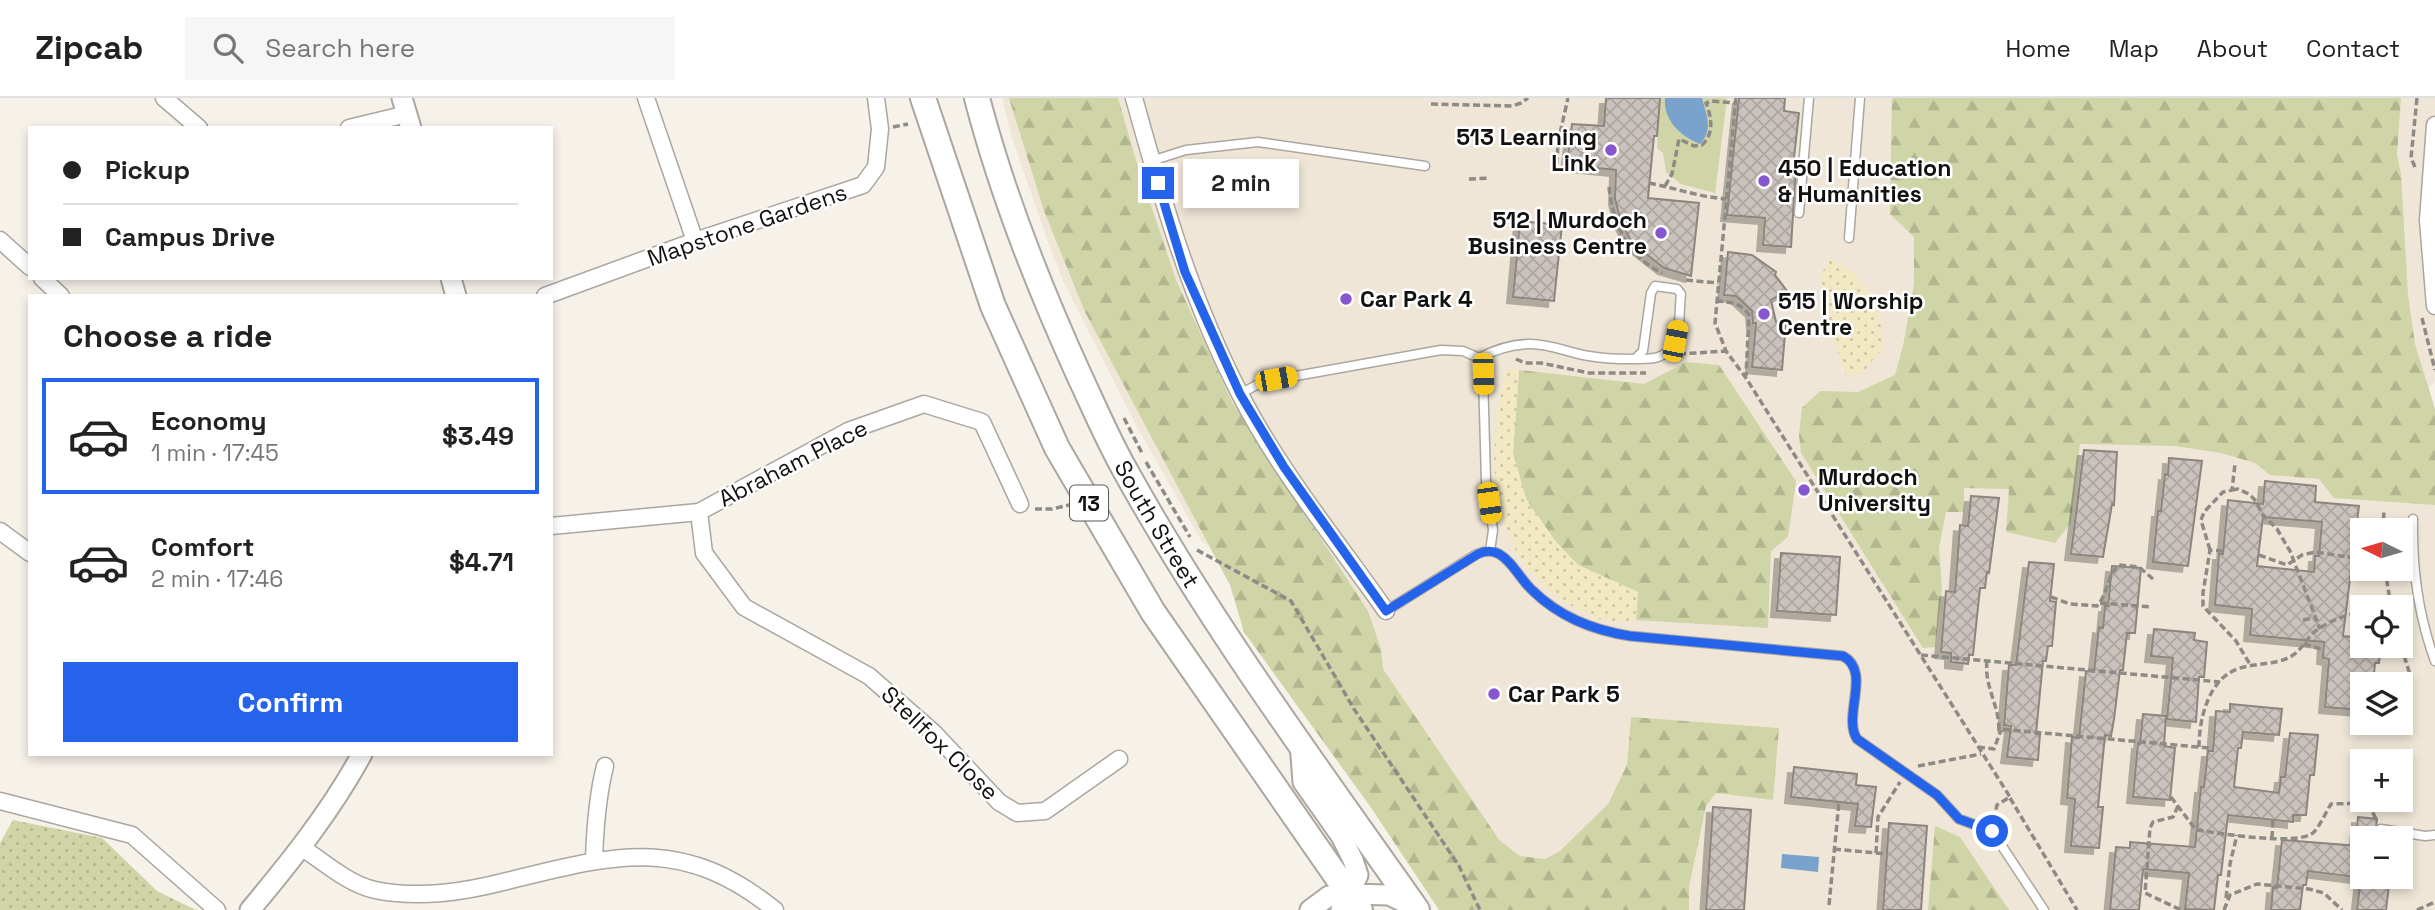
<!DOCTYPE html>
<meta charset="utf-8">
<style>
body{margin:0;font-family:"Space Grotesk",sans-serif;background:#f6f6f6;color:#222;height:100vh;display:flex;flex-direction:column;font-size:26px;white-space:nowrap}
*{box-sizing:border-box;margin:0}
p{font-size:23px;color:#767676}
.icon{flex:none;width:38px;height:38px;fill:none;stroke:currentColor;stroke-width:2;stroke-linecap:round;stroke-linejoin:round}
.map{position:relative;flex:1;overflow:hidden}
.panel{position:absolute;left:28px;top:196px;width:525px;height:462px;display:flex;flex-direction:column;background:#fff;border-radius:0px;box-shadow:0 4px 10px #0003}
.panel>*{flex:none}
.banner{position:absolute;left:28px;top:28px;width:525px;height:154px;border-radius:0px;box-shadow:0 4px 10px #0003;display:grid;align-content:center;height:154px;padding:0 35px;background:#fff}
.needle{width:46px;rotate:275deg}
.tools{position:absolute;left:2350px;top:420px;display:grid;gap:14px}
.tools a{display:grid;place-items:center;width:63px;height:63px;border-radius:0px;background:#fff;box-shadow:0 4px 10px #0003;font-size:35px}
.end{position:absolute;width:32px;height:32px;margin:-16px;border:9px solid #2563eb;background:#fff;box-shadow:0 0 0 4px #fff}
.from{border-radius:50%}
.bubble{position:absolute;height:49px;border-radius:0px;background:#fff;box-shadow:0 4px 10px #0003;font-size:23px;font-weight:800;line-height:49px;text-align:center}
.car{position:absolute;width:21px;height:42px;margin:-21px -10px;border-radius:9px;box-shadow:0 0 5px 2px #0007;background:linear-gradient(#f5c518 24%,#345 0 40%,#f5c518 0 76%,#345 0 86%,#f5c518 0)}
.banner b{display:flex;align-items:center;gap:24px;height:66px;font-size:26px}
.banner b+b{border-top:2px solid #e0e0e0}
.banner i{width:18px;height:18px;background:#222}
ul{padding:0;list-style:none}
li{display:flex;align-items:center;gap:21px;height:116px;margin:0 14px 10px;padding:0 21px;border:4px solid transparent;border-radius:0px}
li div{flex:1}
li b{display:block;font-size:26px}
li em{font-style:normal;font-weight:800}
li.current{border-color:#2563eb}
li>.icon{width:63px;height:63px;stroke-width:1.5}
h2{padding:0 35px;font-size:32px;line-height:84px}
.button{display:flex;gap:14px;margin-top:auto;padding:14px 35px}
.button a{flex:1;height:80px;border-radius:0px;background:#2563eb;color:#fff;font-size:28px;font-weight:800;line-height:80px;text-align:center}
header{display:flex;align-items:center;gap:42px;box-sizing:border-box;height:98px;padding:0 35px;background:#fff;border-bottom:2px solid #e0e0e0}
header strong{font-size:33px}
nav{display:flex;gap:38px;margin-inline-start:auto;font-size:24px}
.search{width:490px;height:63px;background:#f6f6f6;display:flex;align-items:center;gap:18px;box-sizing:border-box;padding:0 24px;border-radius:0px;color:#767676;font-size:26px}
.map>svg:first-child{display:block}
.built{fill:#efe6d7;fill-rule:evenodd}
.grass{fill:url(#grass-dots)}
.forest{fill:url(#forest-firs)}
.sand{fill:url(#sand-dots)}
.garden{fill:#d0d5a7}
.water{fill:#79a2cc}
.building{fill:url(#building-cross-hatch);stroke:#8c867f;stroke-width:2;fill-rule:evenodd;filter:url(#shadow)}
.lines{fill:none;stroke-linecap:round;stroke-linejoin:round}
.service-casing{stroke:#aba69f;stroke-width:11}
.minor-casing{stroke:#aba69f;stroke-width:19}
.tertiary-casing{stroke:#aba69f;stroke-width:23}
.trunk-casing{stroke:#aba69f;stroke-width:28}
.path{stroke:#8e8a85;stroke-width:3.5;stroke-dasharray:7 3.5;stroke-linecap:butt}
.service{stroke:#fff;stroke-width:8}
.minor{stroke:#fff;stroke-width:16}
.tertiary{stroke:#fff;stroke-width:19}
.trunk{stroke:#fff;stroke-width:24}
.route{stroke:#2563eb;stroke-width:9}
.poi-dot{fill:#8556ce;stroke:#fff;stroke-width:2.5}
.labels{text-anchor:middle;dominant-baseline:central;stroke-width:5;stroke-linejoin:round;paint-order:stroke}
.shield{fill:#fff;stroke:#5a5857;stroke-width:2}
.shield-label{font-size:21px;font-weight:bold;fill:#13110f}
.poi-label{font-size:23px;font-weight:bold;fill:#13110f;stroke:#fff;text-anchor:start}
.street-label{font-size:23px;fill:#13110f;stroke:#fff}
</style>
<header>
<strong>Zipcab</strong>
<div class="search"><svg class="icon" aria-label="search" viewBox="0 0 24 24"><circle cx="10" cy="10" r="6"/><path d="M15 15l6 6"/></svg>Search here</div>
<nav><a>Home</a><a>Map</a><a>About</a><a>Contact</a></nav>
</header>
<div class="map">
<svg width="2435" height="812" viewBox="0 0 2435 812">
<defs>
<pattern id="grass-dots" width="8" height="8" patternUnits="userSpaceOnUse" patternTransform="scale(1.75)"><rect width="8" height="8" fill="#d0d5a7"/><path d="M2 2h.1M6 6h.1" fill="none" stroke="#b2b68f" stroke-width="1.8" stroke-linecap="round"/></pattern>
<pattern id="forest-firs" width="22" height="20" patternUnits="userSpaceOnUse" patternTransform="scale(1.75)"><rect width="22" height="20" fill="#d0d5a7"/><path d="M5 1l3.5 6h-7zM16 11l3.5 6h-7z" fill="#b2b68f"/></pattern>
<pattern id="sand-dots" width="8" height="8" patternUnits="userSpaceOnUse" patternTransform="scale(1.75)"><rect width="8" height="8" fill="#f2e8c3"/><path d="M2 2h.1M6 6h.1" fill="none" stroke="#cfc6a6" stroke-width="1.8" stroke-linecap="round"/></pattern>
<pattern id="building-cross-hatch" width="8" height="8" patternUnits="userSpaceOnUse" patternTransform="scale(1.75)"><rect width="8" height="8" fill="#cac2bc"/><path d="M0 0l8 8M0 8l8-8" fill="none" stroke="#ada6a0"/></pattern>
<filter id="shadow"><feDropShadow dx="-6" dy="6" stdDeviation="0" flood-color="#0004"/></filter>
</defs>
<rect width="100%" height="100%" fill="#f6f1e9"/>
<!-- built -->
<path class="built" d="M1002 0H2435V283L2414 305 2435 352V812H1487L1252 471 1202 444 1135 325 1064 185 1049 147 1011 37ZM2362 432H2401V471H2362ZM2362 509H2401V548H2362ZM2362 586H2401V625H2362ZM2362 663H2401V702H2362ZM2362 740H2401V779H2362Z"/>
<!-- grass -->
<path class="grass" d="M13 722 102 740 157 793 196 812H0V745Z"/>
<!-- forest -->
<path class="forest" d="M1009 0H1118L1136 62 1176 182 1232 304 1368 513 1381 551 1383 571 1500 743 1520 758 1545 761 1560 753 1608 706 1627 667 1631 619 1779 630 1773 702 1716 695 1706 708 1689 789V812H1439L1372 711 1244 534 1230 487 1085 214 1044 113Z
M1892 0H2401L2397 57 2401 76 2408 197 2415 246 2435 311V407L2334 400 2319 381 2270 377 2255 365 2221 355 2175 348 2080 346 2071 425 2055 445 2006 434 2009 391 1964 390V414H1946L1939 450 1942 490 1935 549 1923 550 1801 355 1799 337 1802 310 1820 293 1858 294 1895 277 1903 248 1914 186V139L1890 116Z
M1686 264 1719 267 1796 383 1788 439 1771 453 1768 530 1636 522 1638 494 1578 467 1556 444 1526 401 1513 355 1519 272 1644 286Z
M1935 728 1960 739 2009 812H1928Z"/>
<!-- sand -->
<path class="sand" d="M1831 161 1855 175 1878 210 1884 249 1862 275 1846 278 1822 210V174Z
M1507 271 1519 272 1513 355 1526 401 1556 444 1578 467 1638 494 1636 522C1612 529 1590 519 1570 507 1485 457 1484 356 1507 271Z"/>
<!-- garden -->
<path class="garden" d="M1660 0H1727L1715 95 1681 86 1666 74 1663 55 1657 50Z"/>
<!-- water -->
<path class="water" d="M1665 0H1702C1706 17 1714 31 1700 46 1681 39 1663 22 1665 0Z
M1782 756 1819 759 1818 774 1781 770Z"/>
<!-- building -->
<path class="building" d="M1606 0H1660L1657 38H1654L1648 100 1699 105 1691 178 1664 170 1632 145 1621 124 1615 101 1616 72 1567 67 1572 26 1604 28Z
M1739 0H1785L1784 13 1799 15 1793 68 1796 69 1791 149 1763 147 1765 120 1727 117Z
M1520 123 1562 127 1554 203 1513 199Z
M1728 154 1752 157 1776 174 1775 177 1787 193 1771 202 1776 224H1786L1782 272 1752 269 1756 225H1753L1752 213 1736 198 1724 197Z
M2084 352 2117 354 2114 407 2112 406 2103 459 2071 456Z
M2169 360 2202 363 2188 468 2153 464 2158 413H2161L2165 376 2168 377Z
M2265 383 2316 388 2315 404 2359 408 2343 538 2362 540V548H2381L2379 565H2375L2373 586H2362V612L2325 609 2329 561 2323 560 2324 544 2250 537 2252 511 2215 507 2219 456H2223L2228 402 2263 406ZM2263 419 2322 424 2319 458H2315L2314 474 2257 468Z
M1971 398 1999 400 1989 475 1987 474 1985 490H1980L1973 557H1969L1968 566 1951 564V555L1941 554 1946 493 1955 494 1960 427 1968 428Z
M1781 455 1840 459 1836 517 1777 513Z
M2029 464 2054 466 2050 503 2056 504 2052 548H2048L2046 563H2043L2036 636H2040L2038 662 2007 659 2011 628 2004 627 2009 567H2016Z
M2112 468 2141 470 2135 535H2127L2123 572H2120L2114 621 2111 638 2105 637 2098 709H2103L2099 750 2071 748 2075 701 2067 700 2072 639 2079 640 2086 573 2094 574 2099 529 2103 530 2105 508H2108Z
M2154 531 2195 535 2194 542 2207 544 2204 579H2199L2196 624 2167 621 2173 560 2151 558Z
M2230 606 2282 611 2279 637 2243 634 2241 650H2238L2234 689 2279 695 2281 679H2285L2290 635 2318 637 2314 677H2310L2306 717H2293V724L2228 717 2221 777H2218L2214 812 2185 811 2189 775 2143 771 2139 812H2110L2116 749 2130 750V744L2195 749 2201 689H2204L2208 653H2213L2216 613 2230 614Z
M2143 616 2166 618 2164 648 2175 650 2170 702 2133 699 2138 645 2140 646Z
M1794 669 1857 676 1856 687 1876 689 1871 729 1855 728 1858 706 1791 699Z
M1713 709 1751 712 1744 812H1706Z
M2358 719 2377 721 2375 740H2356Z
M1889 725 1927 728 1921 812H1883Z
M2282 742 2359 748 2356 779 2308 773 2306 787H2303L2300 812H2271L2273 789 2277 790Z
M2361 779H2390L2386 812H2357Z"/>
<g class="lines">
<!-- service casing -->
<g class="service-casing">
<path id="service" d="M1151 63 1186 52 1258 44 1425 68
M1799 115 1809 0
M1849 140 1860 0
M1479 260C1494 252 1513 246 1531 246 1551 246 1569 255 1589 258 1604 261 1617 261 1632 261 1650 261 1665 263 1674 244 1681 231 1679 211 1681 196L1677 191 1655 188 1651 195 1643 253 1635 261
M1479 260 1483 276 1486 383 1493 432 1490 453
M1240 296 1262 284 1441 252 1463 253 1479 260
M2413 421C2412 469 2418 517 2435 563
M1386 513 1477 456C1484 453 1492 452 1499 456 1512 463 1521 482 1532 492 1560 519 1592 532 1630 538L1843 558C1872 573 1842 618 1857 641L1937 697 1959 721 1992 733 2044 812
M2381 731 2425 738 2435 737"/>
</g>
<!-- minor casing -->
<g class="minor-casing">
<path id="minor" d="M164 0 199 30
M646 0 695 143
M1134 0C1162 101 1191 202 1240 296 1278 371 1337 443 1386 513
M2435 27 2428 122 2435 208
M349 30 407 16
M0 142 30 169
M42 180 61 198
M545 198 695 143 863 87 876 69 880 31 876 0
M699 414 704 455 744 509 869 578 934 635 999 704 1017 715 1045 713 1119 661
M551 428 699 414 848 333 924 306 982 324 1020 406
M0 433 30 455
M0 703 132 737 217 812
M301 749C324 764 348 786 375 792 420 801 464 794 507 783 614 757 681 736 775 812
M594 762C595 730 597 700 605 668"/>
</g>
<!-- tertiary casing -->
<g class="tertiary-casing">
<path id="tertiary" d="M402 0 411 30
M451 180 456 198
M1300 645 1303 684 1341 738 1353 762 1358 777 1341 812
M250 812C291 763 331 713 362 656
M1310 812 1329 798 1350 796 1389 797 1414 809"/>
</g>
<!-- trunk casing -->
<g class="trunk-casing">
<g id="trunk">
<path d="M923 0 993 208 1057 350 1153 514 1360 812"/>
<path id="s1" d="M977 0C1002 96 1038 187 1079 277 1094 309 1108 342 1125 372 1209 524 1317 670 1417 812"/>
</g>
</g>
<!-- path -->
<path class="path" d="M1736 0 1715 225 1726 253 1746 280 2010 699 1997 707 1994 720
M1431 6 1512 8 1521 5 1528 0
M893 29 908 26
M1557 66 1558 44 1568 0
M2415 69 2411 60 2417 0
M1469 81 1490 80
M1649 85C1675 90 1699 99 1726 101
M1665 88 1672 76 1679 41 1694 48 1702 47C1714 36 1712 20 1706 5L1711 3 1735 5
M1609 89C1613 126 1627 158 1662 175
M1686 182 1718 185
M1716 203C1731 204 1741 205 1749 217L1746 278
M2422 220 2435 272
M1679 256 1726 253
M1516 261 1525 265H1541L1589 275H1646
M1124 320 1143 357
M1146 364 1190 439
M2232 392 2238 391 2249 396 2256 403 2262 416 2277 431 2290 453 2320 531
M1035 411H1052L1069 407
M2383 432 2384 412
M1197 452 1291 503 1354 611 1459 768 1480 812
M2210 452 2201 422 2204 414 2223 394 2232 392 2235 366
M2223 453 2210 452 2203 495V508L2236 543 2251 568
M2259 457 2287 467 2302 457 2315 454 2362 461
M2385 471 2391 509
M2051 499 2070 506 2097 508C2108 496 2107 477 2119 467L2139 469 2153 481
M2100 505 2151 509
M2303 522 2314 520
M2304 546 2324 552
M2401 548 2412 583
M1921 557 2220 584
M1987 563C1984 588 1999 607 1999 631L2209 650
M1978 649 1994 651 2001 632
M2199 649C2199 622 2208 582 2237 571 2254 565 2275 567 2290 559 2300 554 2305 543 2313 535 2326 524 2345 517 2362 514
M1918 668 1981 656
M2171 699 2196 732C2219 735 2299 749 2314 734 2321 726 2326 714 2331 706L2368 705 2371 702
M2010 700 2077 812
M2368 705 2377 723
M2178 708 2173 719 2153 724 2150 730 2145 795 2181 812
M2272 740 2273 722
M1834 751 1887 756
M1876 755 1878 719 1900 684
M2226 800 2230 766 2237 737
M1829 807 1839 704
M2224 812 2230 797 2257 786 2309 791 2324 795 2342 812
M2417 812 2435 804"/>
<!-- service -->
<use href="#service" class="service"/>
<!-- minor -->
<use href="#minor" class="minor"/>
<!-- tertiary -->
<use href="#tertiary" class="tertiary"/>
<!-- trunk -->
<use href="#trunk" class="trunk"/>
</g>
<g class="lines">
<!-- route -->
<path class="route" d="M1158 85 1185 174 1240 296 1284 369 1386 513 1478 456C1484 453 1492 452 1499 456 1512 463 1521 482 1532 492 1559 519 1592 532 1630 538L1843 558C1872 574 1842 618 1857 641L1937 697 1959 721 1992 733"/>
</g>
<!-- markers -->
<g class="poi-dot">
<circle cx="1611" cy="52" r="7"/>
<circle cx="1764" cy="83" r="7"/>
<circle cx="1661" cy="135" r="7"/>
<circle cx="1346" cy="201" r="7"/>
<circle cx="1764" cy="216" r="7"/>
<circle cx="1804" cy="392" r="7"/>
<circle cx="1494" cy="596" r="7"/>
</g>
<g class="labels">
<!-- shield labels -->
<rect class="shield" x="1070" y="387.5" width="38" height="35" rx="5"/>
<g class="shield-label">
<text x="1089" y="405">13</text>
</g>
<!-- poi labels -->
<g class="poi-label">
<text x="1597" y="39" text-anchor="end">513 Learning<tspan x="1597" dy="26">Link</tspan></text>
<text x="1778" y="70">450 | Education<tspan x="1778" dy="26">&amp; Humanities</tspan></text>
<text x="1647" y="122" text-anchor="end">512 | Murdoch<tspan x="1647" dy="26">Business Centre</tspan></text>
<text x="1360" y="201">Car Park 4</text>
<text x="1778" y="203">515 | Worship<tspan x="1778" dy="26">Centre</tspan></text>
<text x="1818" y="379">Murdoch<tspan x="1818" dy="26">University</tspan></text>
<text x="1508" y="596">Car Park 5</text>
</g>
<!-- street labels -->
<g class="street-label">
<text transform="translate(747 127) rotate(-19)">Mapstone Gardens</text>
<text transform="translate(793 365) rotate(-27)">Abraham Place</text>
<text stroke="none"><textPath href="#s1" startOffset="464">South Street</textPath></text>
<text transform="translate(940 645) rotate(44)">Stellfox Close</text>
</g>
</g>
</svg>
<div class="tools">
<a><svg class="needle" viewBox="-14 -14 28 28"><path d="M0-13l5 13h-10z" fill="#e53935"/><path d="M0 13l5-13h-10z" fill="#767676"/></svg></a>
<a><svg class="icon" aria-label="locate" viewBox="0 0 24 24"><circle cx="12" cy="12" r="6"/><path d="M12 2v4M12 18v4M2 12h4M18 12h4"/></svg></a>
<a><svg class="icon" aria-label="layers" viewBox="0 0 24 24"><path d="M12 4l9 5-9 5-9-5zM3 14l9 5 9-5"/></svg></a>
<a>+</a>
<a>−</a>
</div>
<i class="end from" style="left:1992px;top:733px"></i>
<i class="end" style="left:1158px;top:85px"></i>
<div class="bubble" style="left:1183px;top:61px;width:116px">2 min</div>
<i class="car" style="left:1675px;top:243px;rotate:11deg"></i>
<i class="car" style="left:1483px;top:276px;rotate:178deg"></i>
<i class="car" style="left:1276px;top:281px;rotate:80deg"></i>
<i class="car" style="left:1489px;top:405px;rotate:172deg"></i>
<div class="banner">
<b><i class="from"></i>Pickup</b>
<b><i></i>Campus Drive</b>
</div>
<section class="panel">
<h2>Choose a ride</h2>
<ul>
<li class="current"><svg class="icon" aria-label="car" viewBox="0 0 24 24"><path d="M5 17H2v-5l4-1 3-4h7l3 4 3 1v5h-3M9 17h6M6 11h13"/><circle cx="7" cy="17" r="2"/><circle cx="17" cy="17" r="2"/></svg><div><b>Economy</b><p>1 min · 17:45</p></div><em>$3.49</em></li>
<li><svg class="icon" aria-label="car" viewBox="0 0 24 24"><path d="M5 17H2v-5l4-1 3-4h7l3 4 3 1v5h-3M9 17h6M6 11h13"/><circle cx="7" cy="17" r="2"/><circle cx="17" cy="17" r="2"/></svg><div><b>Comfort</b><p>2 min · 17:46</p></div><em>$4.71</em></li>
</ul>
<div class="button"><a>Confirm</a></div>
</section>
</div>
